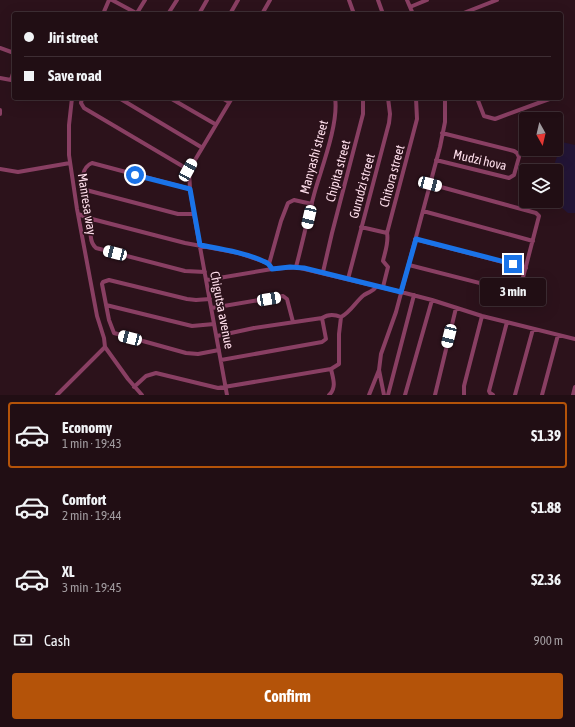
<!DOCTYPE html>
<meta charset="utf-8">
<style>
body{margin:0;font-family:"Asap Condensed",sans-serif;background:#2d1c22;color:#f1f3f6;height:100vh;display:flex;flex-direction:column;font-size:15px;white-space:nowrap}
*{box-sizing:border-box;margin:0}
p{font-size:13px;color:#a29ca0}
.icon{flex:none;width:22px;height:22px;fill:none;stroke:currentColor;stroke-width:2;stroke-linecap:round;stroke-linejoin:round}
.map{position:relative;height:395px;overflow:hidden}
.panel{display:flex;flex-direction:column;background:#210e14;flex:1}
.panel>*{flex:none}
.guide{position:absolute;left:12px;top:12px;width:551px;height:88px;border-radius:4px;box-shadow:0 4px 16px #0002,0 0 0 1px #3e2e34;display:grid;align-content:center;height:88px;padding:0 12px;background:#210e14}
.needle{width:26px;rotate:172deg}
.fabs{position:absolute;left:519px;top:112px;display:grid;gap:8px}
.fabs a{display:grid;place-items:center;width:44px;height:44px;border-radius:4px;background:#210e14;box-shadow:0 4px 16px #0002,0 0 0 1px #3e2e34;font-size:20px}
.end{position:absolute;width:18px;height:18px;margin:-9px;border:5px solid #1a73e8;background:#fff;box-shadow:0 0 0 2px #fff}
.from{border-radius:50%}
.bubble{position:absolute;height:28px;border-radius:4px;background:#210e14;box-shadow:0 4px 16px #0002,0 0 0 1px #3e2e34;font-size:13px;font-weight:700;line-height:28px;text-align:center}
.car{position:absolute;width:12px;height:24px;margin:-12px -6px;border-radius:5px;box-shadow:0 0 3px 1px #0007;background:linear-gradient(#fff 24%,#345 0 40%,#fff 0 76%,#345 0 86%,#fff 0)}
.guide b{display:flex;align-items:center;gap:14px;height:38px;font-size:15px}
.guide b+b{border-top:1px solid #3e2e34}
.guide i{width:10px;height:10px;background:#f1f3f6}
ul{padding:7px 0 0;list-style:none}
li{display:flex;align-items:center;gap:12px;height:66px;margin:0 8px 6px;padding:0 4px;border:2px solid transparent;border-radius:4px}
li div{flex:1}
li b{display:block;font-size:15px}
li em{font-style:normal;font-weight:700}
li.active{border-color:#b45309}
li>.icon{width:36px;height:36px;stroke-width:1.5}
.pay{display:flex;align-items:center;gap:10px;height:44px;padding:0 12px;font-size:15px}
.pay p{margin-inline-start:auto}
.action{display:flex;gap:8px;margin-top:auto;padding:8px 12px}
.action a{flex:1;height:46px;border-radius:4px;background:#b45309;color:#fff;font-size:16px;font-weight:700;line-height:46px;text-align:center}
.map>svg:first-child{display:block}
.green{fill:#231536}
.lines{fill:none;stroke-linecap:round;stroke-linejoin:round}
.minor{stroke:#893f63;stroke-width:4}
.route{stroke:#1a73e8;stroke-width:5}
.labels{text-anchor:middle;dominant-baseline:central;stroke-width:3.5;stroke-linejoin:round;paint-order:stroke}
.street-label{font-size:13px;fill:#fedeeb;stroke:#2c121b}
</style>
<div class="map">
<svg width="575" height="395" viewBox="0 0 575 395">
<rect width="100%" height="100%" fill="#2c121b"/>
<!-- green -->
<path class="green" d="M562 142 575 145V213H568L554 201H556V171H552Z"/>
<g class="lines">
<!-- minor -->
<path class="minor" d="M112 0 138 14
M349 0 354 14
M378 0 383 14
M407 0 413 14
M410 7 427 0
M137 13 145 0
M103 14 109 0
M168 14 177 0
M199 14 207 0
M230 14 238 0
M262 14 270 0
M461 14 497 0
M0 48 14 53
M0 78 11 80 14 70
M72 98 69 125V155L77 209 97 316 104 338 105 347 128 379 142 395
M82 98 81 103 84 108 189 170
M119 98 201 147
M170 98 215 124
M222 98 229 102
M477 98 484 116 495 119 552 98
M0 110V114
M436 160 509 178 514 175 519 157 517 153 514 151 442 133
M0 169 18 172 70 163
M190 189 92 163C82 167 80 182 86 190L178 214H194
M423 211 533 241
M78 214 92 219 185 243 239 253 265 262 269 264 272 269
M92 219C91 228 88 241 96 248L185 271 205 272
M361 227 387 233 417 119 416 98
M415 239 526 268
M269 264 281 221 288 203 294 200 312 204
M409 265 515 292 520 289 539 216 536 213 430 184
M296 267C303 241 308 216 315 191 322 167 339 122 335 98
M323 272 332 233 363 114V98
M348 279 389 123 390 114 388 98
M207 280 272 269 296 267 401 292 432 300 482 316 575 339
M383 287 388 267 383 261C385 252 389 242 387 233
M210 299 196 300 187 299 109 280 103 282 102 284 109 320 114 333 186 353 198 354 219 350
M106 305 192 326 214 324
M212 308 283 296 287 299 293 322
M341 317C351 312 356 301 364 295 370 291 373 292 377 286
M221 360 322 342 326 339 322 318
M379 370 384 395
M134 387 146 376 156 373 218 388 331 369 339 364V334L341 317C334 314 328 314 322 318L254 328 217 336
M57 395 105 347
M227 395 194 214 190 189 189 170 232 98
M329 395C337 388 333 378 331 369
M369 395 379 370 381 354 396 312 440 147 445 122V98
M388 395 414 295
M405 395 432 300
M435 395 456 308
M464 395V386L482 316
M493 395 490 393 489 391 507 322
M515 395 533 329
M542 395 558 335
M573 395 575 387"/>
</g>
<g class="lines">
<!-- route -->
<path class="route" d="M135 175 190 189 200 245C221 249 247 253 265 262 269 263 270 266 272 269L290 267 304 268 401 292 416 239 513 264"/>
</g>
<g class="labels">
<!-- street labels -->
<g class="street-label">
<text transform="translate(314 157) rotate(-75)">Manyashi street</text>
<text transform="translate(480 160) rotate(13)">Mudzi hova</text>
<text transform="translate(338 171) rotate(-75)">Chipita street</text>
<text transform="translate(392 176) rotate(-75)">Chitora street</text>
<text transform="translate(362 186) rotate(-75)">Gurudzi street</text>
<text transform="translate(87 204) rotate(81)">Manresa way</text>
<text transform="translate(222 310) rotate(79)">Chigutsa avenue</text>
</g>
</g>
</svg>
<div class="fabs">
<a><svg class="needle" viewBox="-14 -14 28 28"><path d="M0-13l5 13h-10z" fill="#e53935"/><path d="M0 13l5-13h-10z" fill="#a29ca0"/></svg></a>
<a><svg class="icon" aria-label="layers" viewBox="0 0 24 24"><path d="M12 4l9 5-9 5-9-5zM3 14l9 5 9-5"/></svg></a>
</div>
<i class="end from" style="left:135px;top:175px"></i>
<i class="end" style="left:513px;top:264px"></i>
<div class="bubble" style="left:480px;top:278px;width:66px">3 min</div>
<i class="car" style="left:188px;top:170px;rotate:29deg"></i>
<i class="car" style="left:430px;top:184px;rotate:105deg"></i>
<i class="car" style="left:309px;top:217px;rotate:193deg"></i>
<i class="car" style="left:115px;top:253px;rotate:285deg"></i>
<i class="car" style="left:269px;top:299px;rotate:80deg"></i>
<i class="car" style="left:449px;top:336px;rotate:194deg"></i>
<i class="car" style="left:130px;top:338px;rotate:285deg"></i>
<div class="guide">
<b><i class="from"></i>Jiri street</b>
<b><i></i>Save road</b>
</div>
</div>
<section class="panel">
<ul>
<li class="active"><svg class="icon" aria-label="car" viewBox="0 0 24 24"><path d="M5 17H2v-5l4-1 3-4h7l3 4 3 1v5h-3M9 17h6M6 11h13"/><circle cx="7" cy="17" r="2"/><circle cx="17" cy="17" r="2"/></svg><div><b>Economy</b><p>1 min · 19:43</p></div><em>$1.39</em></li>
<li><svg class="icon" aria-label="car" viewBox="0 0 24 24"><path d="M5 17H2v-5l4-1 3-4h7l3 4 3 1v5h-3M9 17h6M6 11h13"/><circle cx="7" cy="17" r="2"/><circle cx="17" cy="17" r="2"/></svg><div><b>Comfort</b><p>2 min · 19:44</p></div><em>$1.88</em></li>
<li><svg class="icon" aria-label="car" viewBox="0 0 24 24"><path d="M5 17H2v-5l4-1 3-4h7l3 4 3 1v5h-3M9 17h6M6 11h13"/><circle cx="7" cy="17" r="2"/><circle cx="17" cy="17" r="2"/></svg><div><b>XL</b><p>3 min · 19:45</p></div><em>$2.36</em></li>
</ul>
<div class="pay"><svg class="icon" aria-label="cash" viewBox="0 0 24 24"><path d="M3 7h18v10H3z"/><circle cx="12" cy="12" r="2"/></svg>Cash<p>900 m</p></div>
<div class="action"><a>Confirm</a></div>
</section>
